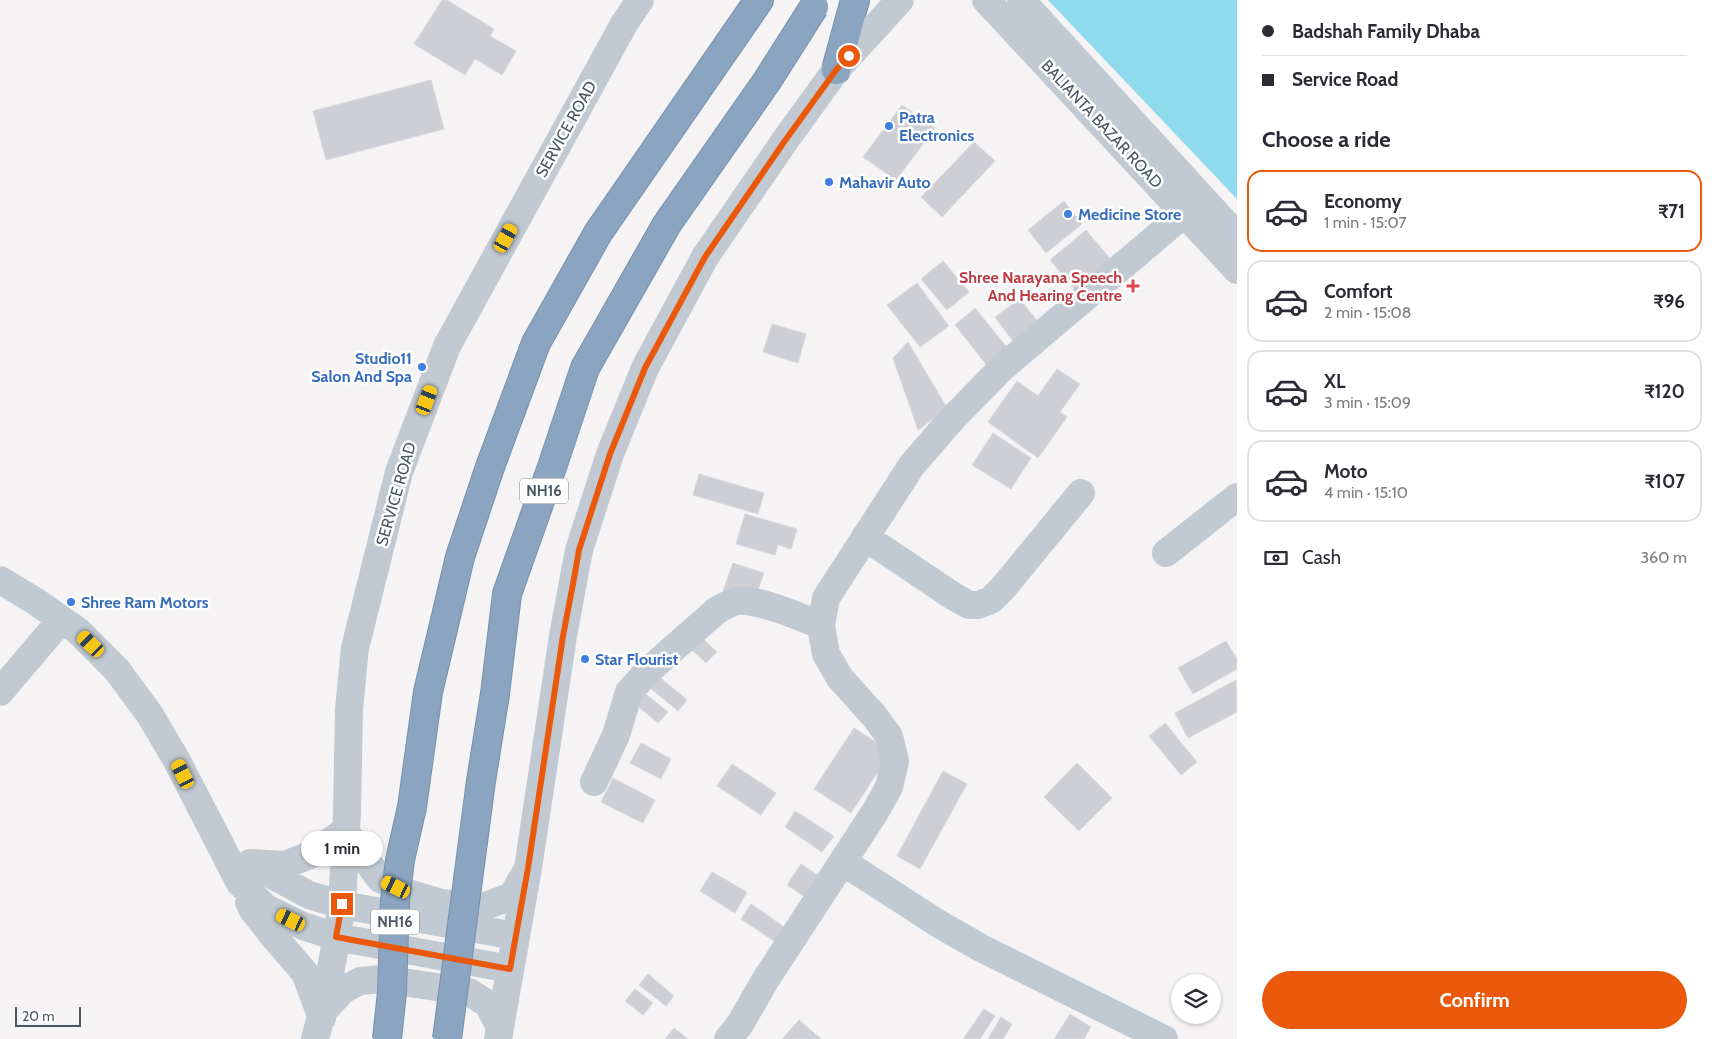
<!DOCTYPE html>
<meta charset="utf-8">
<style>
body{margin:0;font-family:Cabin,sans-serif;background:#f7f7f7;color:#2b2b33;height:100vh;display:flex;flex-direction:column;font-size:19px;white-space:nowrap}
*{box-sizing:border-box;margin:0}
p{font-size:16px;color:#7c7c81}
.icon{flex:none;width:28px;height:28px;fill:none;stroke:currentColor;stroke-width:2;stroke-linecap:round;stroke-linejoin:round}
.map{position:relative;flex:1;overflow:hidden}
.sheet{display:flex;flex-direction:column;background:#fff;width:475px}
.sheet>*{flex:none}
.top-card{display:grid;align-content:center;height:110px;padding:0 25px;background:#fff}
.tools{position:absolute;left:1171px;top:974px;display:grid;gap:10px}
.tools a{display:grid;place-items:center;width:50px;height:50px;border-radius:50%;background:#fff;box-shadow:0 1px 4px #0004;font-size:25px}
.scale{position:absolute;left:15px;bottom:12px;width:66px;box-sizing:border-box;padding-left:5px;border:2px solid #4a5661;border-top:0;font-size:14px;line-height:18px;white-space:nowrap;color:#4a5661;-webkit-text-stroke:4px #fff;paint-order:stroke}
.end{position:absolute;width:22px;height:22px;margin:-11px;border:6px solid #ea580c;background:#fff;box-shadow:0 0 0 2px #fff}
.from{border-radius:50%}
.bubble{position:absolute;height:35px;border-radius:18px;background:#fff;box-shadow:0 1px 4px #0004;font-size:16px;font-weight:800;line-height:35px;text-align:center}
.car{position:absolute;width:15px;height:30px;margin:-15px -8px;border-radius:6px;box-shadow:0 0 4px 1px #0007;background:linear-gradient(#f5c518 24%,#345 0 40%,#f5c518 0 76%,#345 0 86%,#f5c518 0)}
.top-card b{display:flex;align-items:center;gap:18px;height:48px;font-size:19px}
.top-card b+b{border-top:1px solid #e1e1e2}
.top-card i{width:12px;height:12px;background:#2b2b33}
ul{padding:0;list-style:none}
li{display:flex;align-items:center;gap:15px;height:82px;margin:0 10px 8px;padding:0 15px;border:2px solid #e1e1e2;border-radius:15px}
li div{flex:1}
li b{display:block;font-size:19px}
li em{font-style:normal;font-weight:800}
li.current{border-color:#ea580c}
li>.icon{width:45px;height:45px;stroke-width:1.5}
h2{padding:0 25px;font-size:22px;line-height:60px}
.pay{display:flex;align-items:center;gap:12px;height:55px;padding:0 25px;font-size:19px}
.pay p{margin-inline-start:auto}
.button{display:flex;gap:10px;margin-top:auto;padding:10px 25px}
.button a{flex:1;height:58px;border-radius:30px;background:#ea580c;color:#fff;font-size:20px;font-weight:800;line-height:58px;text-align:center}
main{display:flex;flex:1;min-height:0}
.map>svg:first-child{display:block}
.water{fill:#90daee}
.building{fill:#cdcfd5;stroke:#d7d9de}
.lines{fill:none;stroke-linecap:round;stroke-linejoin:round}
.highway-casing{stroke:#7690ad;stroke-width:30}
.minor{stroke:#c1cad2;stroke-width:28}
.highway{stroke:#8ba5c1;stroke-width:28}
.highway-bridge-casing{stroke:#7690ad;stroke-width:30;stroke-linecap:butt}
.highway-bridge{stroke:#8ba5c1;stroke-width:28}
.route{stroke:#ea580c;stroke-width:6}
.shop-dot{fill:#3f7fe0;stroke:#fff;stroke-width:2}
.health-dot{fill:#e0444e;stroke:#fff;stroke-width:2}
.labels{text-anchor:middle;dominant-baseline:central;stroke-width:5;stroke-linejoin:round;paint-order:stroke}
.shield{fill:#fff;stroke:#808990;stroke-width:1}
.shield-label{font-size:15px;font-weight:bold;fill:#4a5661}
.shop-label{font-size:16px;font-weight:bold;fill:#366cbe;stroke:#fff;text-anchor:start}
.street-label{font-size:16px;fill:#4a5661;stroke:#fff}
.health-label{font-size:16px;font-weight:bold;fill:#be3a42;stroke:#fff;text-anchor:end}
</style>
<main>
<div class="map">
<svg width="1237" height="1039" viewBox="0 0 1237 1039">
<rect width="100%" height="100%" fill="#f5f3f3"/>
<!-- water -->
<path class="water" d="M1048 0H1237V199Z"/>
<!-- building -->
<path class="building" d="M442 0H447L494 29 490 36 516 51 502 75 475 59 465 75 414 44Z
M431 80 444 129 326 160 313 111Z
M902 105 935 128 896 180 863 157Z
M974 142 995 161 942 217 921 197Z
M1064 201 1082 224 1046 253 1028 230Z
M1086 230 1112 261 1076 291 1050 260Z
M943 261 969 292 947 310 921 279Z
M917 283 949 326 920 347 887 305Z
M1020 299 1038 322 1013 341 995 317Z
M975 308 1010 351 989 368 955 325Z
M772 324 806 334 798 363 763 352Z
M908 342 947 408 918 430 893 358Z
M1057 369 1080 384 1060 412 1067 417 1038 458 988 422 1017 381 1038 396Z
M993 433 1031 458 1011 489 972 465Z
M699 474 764 493 758 514 693 495Z
M745 514 797 529 791 549 778 545 775 555 736 544Z
M733 563 764 573 754 601 723 591Z
M702 638 717 652 706 663 691 649Z
M1226 641 1237 659V669L1193 694 1178 668Z
M657 675 687 700 678 711 648 686Z
M1236 680 1237 712 1188 738 1175 713Z
M642 691 668 712 658 723 633 702Z
M1165 723 1197 762 1181 775 1149 736Z
M854 728 891 752 851 813 814 789Z
M641 743 671 759 661 779 630 763Z
M1077 763 1112 798 1079 831 1044 797Z
M732 764 776 793 761 815 717 786Z
M943 771 967 784 920 869 897 856Z
M613 778 655 800 643 823 601 802Z
M795 811 834 836 822 852 785 827Z
M801 864 819 876 805 897 787 885Z
M712 872 747 892 735 913 700 891Z
M751 904 790 931 780 945 741 919Z
M648 974 674 996 666 1006 639 985Z
M635 989 653 1003 643 1015 625 1001Z
M984 1009 995 1016 980 1039H963Z
M1070 1014 1091 1027 1084 1039H1054Z
M1001 1017 1012 1024 1003 1039H988Z
M799 1020 821 1039H782Z
M674 1028 688 1039H665Z"/>
<g class="lines">
<!-- highway casing -->
<g class="highway-casing">
<path id="highway" d="M836 70 855 0
M412 807 428 692 460 557 490 467 536 343 598 233 759 0"/>
</g>
<!-- minor -->
<path class="minor" d="M986 0 1237 270
M1021 0 1237 236
M865 537 953 596 969 605H978L991 600 1003 588 1081 493
M1166 553 1237 497
M0 580 35 601 78 631 117 670 150 715 176 759 240 883 266 908 303 926 336 937 510 969
M0 692 61 620
M594 782 616 735 629 692 649 670 716 611C723 607 729 603 737 601 758 598 801 618 821 625
M843 862 939 924 981 948 1164 1039
M250 863 285 865 310 855 345 831 380 879 411 894 441 903 480 908 512 896 526 872
M255 866 309 895 342 905 516 936
M249 902 253 910 275 938 305 973 322 1018
M324 1010 343 990 360 981 383 979 469 992 488 1004 500 1027
M315 1039 326 998 342 905 347 812 349 709 355 648 399 472 447 346 624 24 640 0
M498 1039 528 868 563 636 579 550 610 454 645 368 705 257 784 142 836 70 900 0
M728 1039 740 1024 766 979 875 812 889 787 895 761 889 736 875 717 840 678 826 654 821 625 826 598 912 465 951 420 1003 367 1185 213"/>
<!-- highway -->
<use href="#highway" class="highway"/>
<!-- highway-bridge casing -->
<g class="highway-bridge-casing">
<path id="highway-bridge" d="M387 1039 392 992 395 901 400 860 412 807
M447 1039 481 781 495 694 507 594 553 464 585 368 667 224 767 81 814 7"/>
</g>
<!-- highway-bridge -->
<use href="#highway-bridge" class="highway-bridge"/>
</g>
<g class="lines">
<!-- route -->
<path class="route" d="M342 904 336 937 510 969 528 868 563 636 573 584 579 550 610 454 645 368 705 257 784 142 836 70 849 56"/>
</g>
<!-- markers -->
<g class="shop-dot">
<circle cx="889" cy="126" r="5"/>
<circle cx="829" cy="182" r="5"/>
<circle cx="1068" cy="214" r="5"/>
<circle cx="422" cy="367" r="5"/>
<circle cx="71" cy="602" r="5"/>
<circle cx="585" cy="659" r="5"/>
</g>
<path class="health-dot" d="M1130.5 278.5h5v5h5v5h-5v5h-5v-5h-5v-5h5z"/>
<g class="labels">
<!-- shield labels -->
<g class="shield">
<rect x="520" y="478.5" width="48" height="25" rx="4"/>
<rect x="371" y="909.5" width="48" height="25" rx="4"/>
</g>
<g class="shield-label">
<text x="544" y="491">NH16</text>
<text x="395" y="922">NH16</text>
</g>
<!-- shop labels -->
<g class="shop-label">
<text x="899" y="117">Patra<tspan x="899" dy="18">Electronics</tspan></text>
<text x="839" y="182">Mahavir Auto</text>
<text x="1078" y="214">Medicine Store</text>
<text x="412" y="358" text-anchor="end">Studio11<tspan x="412" dy="18">Salon And Spa</tspan></text>
<text x="81" y="602">Shree Ram Motors</text>
<text x="595" y="659">Star Flourist</text>
</g>
<!-- street labels -->
<g class="street-label">
<text transform="translate(1102 124) rotate(47)">BALIANTA BAZAR ROAD</text>
<text transform="translate(566 129) rotate(-61)">SERVICE ROAD</text>
<text transform="translate(396 494) rotate(-74)">SERVICE ROAD</text>
</g>
<!-- health labels -->
<g class="health-label">
<text x="1122" y="277">Shree Narayana Speech<tspan x="1122" dy="18">And Hearing Centre</tspan></text>
</g>
</g>
</svg>
<div class="tools">
<a><svg class="icon" aria-label="layers" viewBox="0 0 24 24"><path d="M12 4l9 5-9 5-9-5zM3 14l9 5 9-5"/></svg></a>
</div>
<div class="scale">20 m</div>
<i class="end from" style="left:849px;top:56px"></i>
<i class="end" style="left:342px;top:904px"></i>
<div class="bubble" style="left:301px;top:831px;width:82px">1 min</div>
<i class="car" style="left:506px;top:238px;rotate:29deg"></i>
<i class="car" style="left:427px;top:400px;rotate:21deg"></i>
<i class="car" style="left:91px;top:644px;rotate:314deg"></i>
<i class="car" style="left:183px;top:774px;rotate:334deg"></i>
<i class="car" style="left:396px;top:887px;rotate:296deg"></i>
<i class="car" style="left:291px;top:920px;rotate:296deg"></i>
</div>
<section class="sheet">
<div class="top-card">
<b><i class="from"></i>Badshah Family Dhaba</b>
<b><i></i>Service Road</b>
</div>
<h2>Choose a ride</h2>
<ul>
<li class="current"><svg class="icon" aria-label="car" viewBox="0 0 24 24"><path d="M5 17H2v-5l4-1 3-4h7l3 4 3 1v5h-3M9 17h6M6 11h13"/><circle cx="7" cy="17" r="2"/><circle cx="17" cy="17" r="2"/></svg><div><b>Economy</b><p>1 min · 15:07</p></div><em>₹71</em></li>
<li><svg class="icon" aria-label="car" viewBox="0 0 24 24"><path d="M5 17H2v-5l4-1 3-4h7l3 4 3 1v5h-3M9 17h6M6 11h13"/><circle cx="7" cy="17" r="2"/><circle cx="17" cy="17" r="2"/></svg><div><b>Comfort</b><p>2 min · 15:08</p></div><em>₹96</em></li>
<li><svg class="icon" aria-label="car" viewBox="0 0 24 24"><path d="M5 17H2v-5l4-1 3-4h7l3 4 3 1v5h-3M9 17h6M6 11h13"/><circle cx="7" cy="17" r="2"/><circle cx="17" cy="17" r="2"/></svg><div><b>XL</b><p>3 min · 15:09</p></div><em>₹120</em></li>
<li><svg class="icon" aria-label="car" viewBox="0 0 24 24"><path d="M5 17H2v-5l4-1 3-4h7l3 4 3 1v5h-3M9 17h6M6 11h13"/><circle cx="7" cy="17" r="2"/><circle cx="17" cy="17" r="2"/></svg><div><b>Moto</b><p>4 min · 15:10</p></div><em>₹107</em></li>
</ul>
<div class="pay"><svg class="icon" aria-label="cash" viewBox="0 0 24 24"><path d="M3 7h18v10H3z"/><circle cx="12" cy="12" r="2"/></svg>Cash<p>360 m</p></div>
<div class="button"><a>Confirm</a></div>
</section>
</main>
